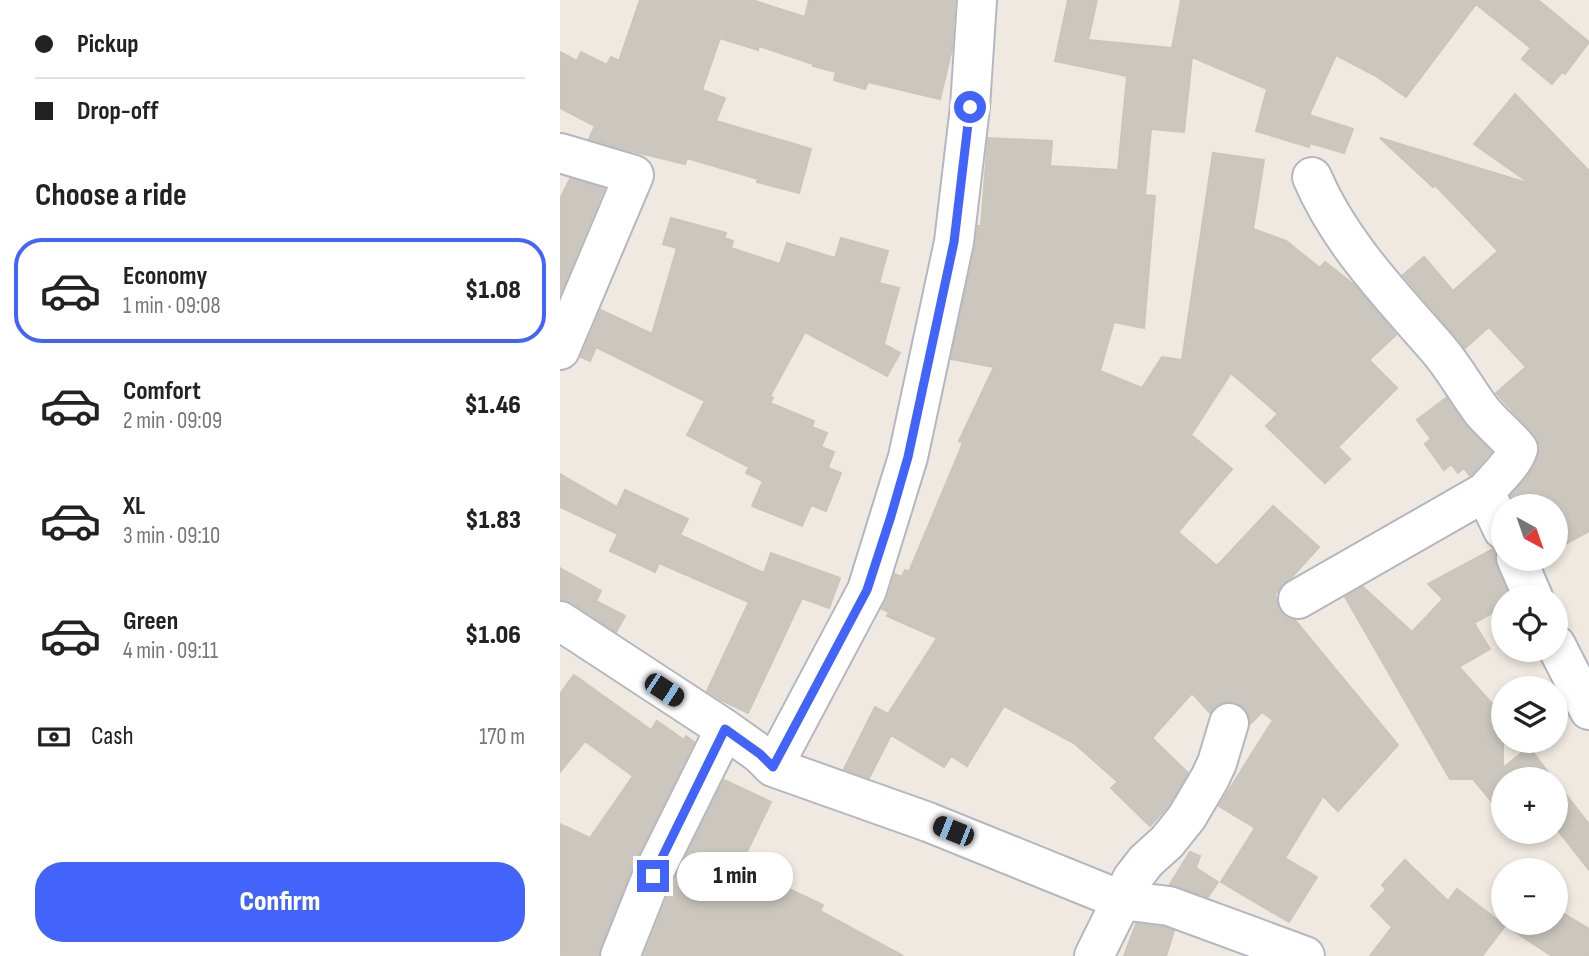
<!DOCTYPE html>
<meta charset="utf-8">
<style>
body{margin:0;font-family:"Sofia Sans Condensed",sans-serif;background:#f6f6f6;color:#222;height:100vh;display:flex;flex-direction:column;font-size:26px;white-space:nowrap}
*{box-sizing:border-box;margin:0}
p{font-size:23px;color:#767676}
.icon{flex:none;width:38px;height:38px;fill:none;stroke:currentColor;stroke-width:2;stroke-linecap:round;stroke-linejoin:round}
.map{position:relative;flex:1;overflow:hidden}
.sheet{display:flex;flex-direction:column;background:#fff;width:560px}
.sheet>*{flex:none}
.banner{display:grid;align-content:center;height:154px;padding:0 35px;background:#fff}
.needle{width:46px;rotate:140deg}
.buttons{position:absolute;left:931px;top:494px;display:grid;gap:14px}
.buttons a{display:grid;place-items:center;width:77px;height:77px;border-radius:50%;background:#fff;box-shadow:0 4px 10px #0003;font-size:35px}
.end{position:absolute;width:32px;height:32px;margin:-16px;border:9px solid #4264fb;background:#fff;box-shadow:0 0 0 4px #fff}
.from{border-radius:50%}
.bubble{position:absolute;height:49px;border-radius:24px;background:#fff;box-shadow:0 4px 10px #0003;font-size:23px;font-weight:800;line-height:49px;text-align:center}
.car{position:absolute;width:21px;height:42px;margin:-21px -10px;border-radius:9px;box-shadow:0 0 5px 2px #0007;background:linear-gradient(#222 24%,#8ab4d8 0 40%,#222 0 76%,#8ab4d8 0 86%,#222 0)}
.banner b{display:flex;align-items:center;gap:24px;height:66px;font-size:26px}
.banner b+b{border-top:2px solid #e0e0e0}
.banner i{width:18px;height:18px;background:#222}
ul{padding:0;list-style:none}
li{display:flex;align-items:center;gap:21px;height:105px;margin:0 14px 10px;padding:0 21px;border:4px solid transparent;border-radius:28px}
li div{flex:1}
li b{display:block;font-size:26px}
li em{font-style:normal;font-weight:800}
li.current{border-color:#4264fb}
li>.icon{width:63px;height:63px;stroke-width:1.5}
h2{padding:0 35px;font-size:32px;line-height:84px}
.pay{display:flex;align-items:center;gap:18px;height:77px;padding:0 35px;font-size:26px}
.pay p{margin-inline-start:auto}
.button{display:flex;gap:14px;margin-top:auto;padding:14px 35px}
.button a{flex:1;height:80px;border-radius:28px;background:#4264fb;color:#fff;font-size:28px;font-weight:800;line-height:80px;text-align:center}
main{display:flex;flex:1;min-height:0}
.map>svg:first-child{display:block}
.building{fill:#cbc7bf;stroke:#cbc5ba;stroke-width:2}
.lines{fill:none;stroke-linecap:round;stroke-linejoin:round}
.minor-casing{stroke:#b4b7c1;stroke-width:42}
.minor{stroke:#fff;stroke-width:38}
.route{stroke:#4264fb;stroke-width:9}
</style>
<main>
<section class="sheet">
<div class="banner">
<b><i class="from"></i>Pickup</b>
<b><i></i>Drop-off</b>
</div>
<h2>Choose a ride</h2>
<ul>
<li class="current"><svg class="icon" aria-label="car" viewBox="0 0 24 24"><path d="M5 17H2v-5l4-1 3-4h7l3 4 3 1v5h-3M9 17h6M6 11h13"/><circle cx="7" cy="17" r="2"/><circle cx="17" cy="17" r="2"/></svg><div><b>Economy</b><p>1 min · 09:08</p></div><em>$1.08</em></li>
<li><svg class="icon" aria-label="car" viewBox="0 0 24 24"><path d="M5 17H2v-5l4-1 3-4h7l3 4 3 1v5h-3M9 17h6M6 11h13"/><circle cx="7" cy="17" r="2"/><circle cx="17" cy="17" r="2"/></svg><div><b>Comfort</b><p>2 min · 09:09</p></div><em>$1.46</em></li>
<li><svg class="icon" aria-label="car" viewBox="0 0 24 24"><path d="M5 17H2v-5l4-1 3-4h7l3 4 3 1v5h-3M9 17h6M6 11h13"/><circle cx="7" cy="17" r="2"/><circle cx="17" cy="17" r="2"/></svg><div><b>XL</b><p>3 min · 09:10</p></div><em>$1.83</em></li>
<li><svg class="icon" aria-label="car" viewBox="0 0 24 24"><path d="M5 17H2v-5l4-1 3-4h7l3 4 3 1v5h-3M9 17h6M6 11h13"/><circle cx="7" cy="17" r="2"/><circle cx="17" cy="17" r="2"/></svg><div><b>Green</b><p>4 min · 09:11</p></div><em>$1.06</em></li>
</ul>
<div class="pay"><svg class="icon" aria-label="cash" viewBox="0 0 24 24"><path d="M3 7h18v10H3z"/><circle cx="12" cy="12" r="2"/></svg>Cash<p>170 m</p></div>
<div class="button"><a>Confirm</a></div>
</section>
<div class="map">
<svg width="1029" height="956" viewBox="0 0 1029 956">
<rect width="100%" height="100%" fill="#efe9e1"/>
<!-- building -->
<path class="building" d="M80 0H192L245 17 249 0H395L392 49 380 99 308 82 305 89 274 80 276 72 253 66V64L199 46 198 50 160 38 142 90 165 98 156 121 251 149 239 193 197 182 198 179 127 158 125 164 67 150 29 139 35 126 0 108V52L17 61 21 52 47 65 51 57 59 61Z
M508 0H537L528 40 612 48 621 0H978L1029 42 1005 74 1002 72 992 84 962 59 971 48 916 4 846 97 816 76 776 55 749 115 793 129 784 153 750 143 749 147 696 131 707 89 632 57 624 132 591 129 585 195 595 196 584 328 554 322 540 371 582 388 602 357 622 360 653 153 704 160 693 229 726 241 760 268 765 262 794 285 836 335 809 360 837 388 778 447 790 459 765 483 706 426 718 414 671 373 631 435 672 469 618 532 657 566 713 506 759 547 731 578 720 587 715 595 719 609 726 617 735 620 838 745 778 811 763 796 725 858 757 877 729 922 661 882 695 828 659 806 713 720 702 712 690 724V717L685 709 676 702H663L655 707 650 713 632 693 592 738 628 773 609 805 590 826 551 788 558 782 514 743 444 706 407 766 391 756 384 767 331 735 309 778 284 769 315 707 328 714 377 638 327 616 329 612 322 609 328 597 335 574 342 577 345 570 349 572 403 443 399 441 434 367 391 359 415 247 418 226H421L428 138 492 141 490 166 558 170 567 76 495 61Z
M955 94 1029 171V531L996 549V506H956L951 496 966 479 975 465 978 457 980 446 975 435 936 393 966 367 929 327 905 348 843 275 864 257 893 291 938 251 875 185 873 187 820 138 971 184 914 144Z
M10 179 44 189 0 294V199Z
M111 218 166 233 164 238 173 241 171 248 220 264 227 243 275 258 281 238 328 251 319 283 339 288 324 344 340 353 327 376 245 332 210 396 213 398 210 403 254 421 252 427 267 433 261 447 274 452 268 468 281 473 266 511 251 505 242 526 192 506 203 481 186 473 189 467 127 435 145 401 36 347 30 361 21 357 41 310 92 334 117 248 103 244Z
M886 398 904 424 931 452 910 476 904 468 898 473 891 464 884 470 865 444 871 439 857 420Z
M0 474 57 507 65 490 128 519 120 535 204 573 211 553 280 578 269 608 242 598 188 713 161 700 147 691 189 602 99 563 95 572 50 551 58 534 0 507Z
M933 549 936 550 934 556 936 566 949 597H943V607L914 623 930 649 899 667 943 716V768L969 747 993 779H943V815L913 779H890L785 597 803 587 852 632 883 599 868 584Z
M0 568 41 591 36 601 65 616 56 632 12 603 0 599Z
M14 675 91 730 97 721 124 740 126 736 134 742 72 868 40 948 39 956H0V824L30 838 73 776 25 741 0 772V694Z
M164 780 211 802 180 866 263 905 260 911 343 956H84L112 885Z
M996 782 1029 824V870L996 828Z
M630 852 640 856 636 868 658 882 648 897 610 884Z
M845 860 888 901 897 889 945 926 922 956H810L832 927 811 906 826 890 822 885Z
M996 909 1029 929V956H992L940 922H996Z
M576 924 604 927 614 931 606 956H564Z"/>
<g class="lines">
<!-- minor casing -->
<g class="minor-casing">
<path id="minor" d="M0 153 74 175 0 350
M752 177C780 243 831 295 878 349 895 369 906 390 921 410 932 424 947 435 958 449 954 463 935 480 925 492L943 530
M956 558 973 597
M738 599 925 492
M0 621 165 729 200 754 213 767 368 822 561 900 609 906 745 956
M996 645 1029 710
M213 767 307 590 348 457 394 242 410 107 417 0
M60 956 92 876 165 729
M534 956 572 879 586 861 607 842 627 817 650 778 657 763 669 723"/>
</g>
<!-- minor -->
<use href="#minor" class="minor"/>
</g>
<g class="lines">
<!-- route -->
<path class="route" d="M93 876 165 729 200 754 213 767 307 590 331 516 348 457 394 242 410 107"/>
</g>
</svg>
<div class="buttons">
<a><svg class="needle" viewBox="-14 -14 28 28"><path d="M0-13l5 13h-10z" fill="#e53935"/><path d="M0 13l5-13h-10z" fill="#767676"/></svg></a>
<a><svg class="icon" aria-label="locate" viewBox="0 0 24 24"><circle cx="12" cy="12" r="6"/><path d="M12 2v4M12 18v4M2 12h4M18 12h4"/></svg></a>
<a><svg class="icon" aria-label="layers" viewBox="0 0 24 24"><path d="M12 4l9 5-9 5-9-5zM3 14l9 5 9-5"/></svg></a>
<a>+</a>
<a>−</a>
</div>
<i class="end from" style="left:410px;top:107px"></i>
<i class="end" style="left:93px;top:876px"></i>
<div class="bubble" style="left:117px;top:852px;width:116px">1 min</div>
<i class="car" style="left:104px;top:690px;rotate:123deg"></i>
<i class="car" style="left:393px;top:831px;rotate:292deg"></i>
</div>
</main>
